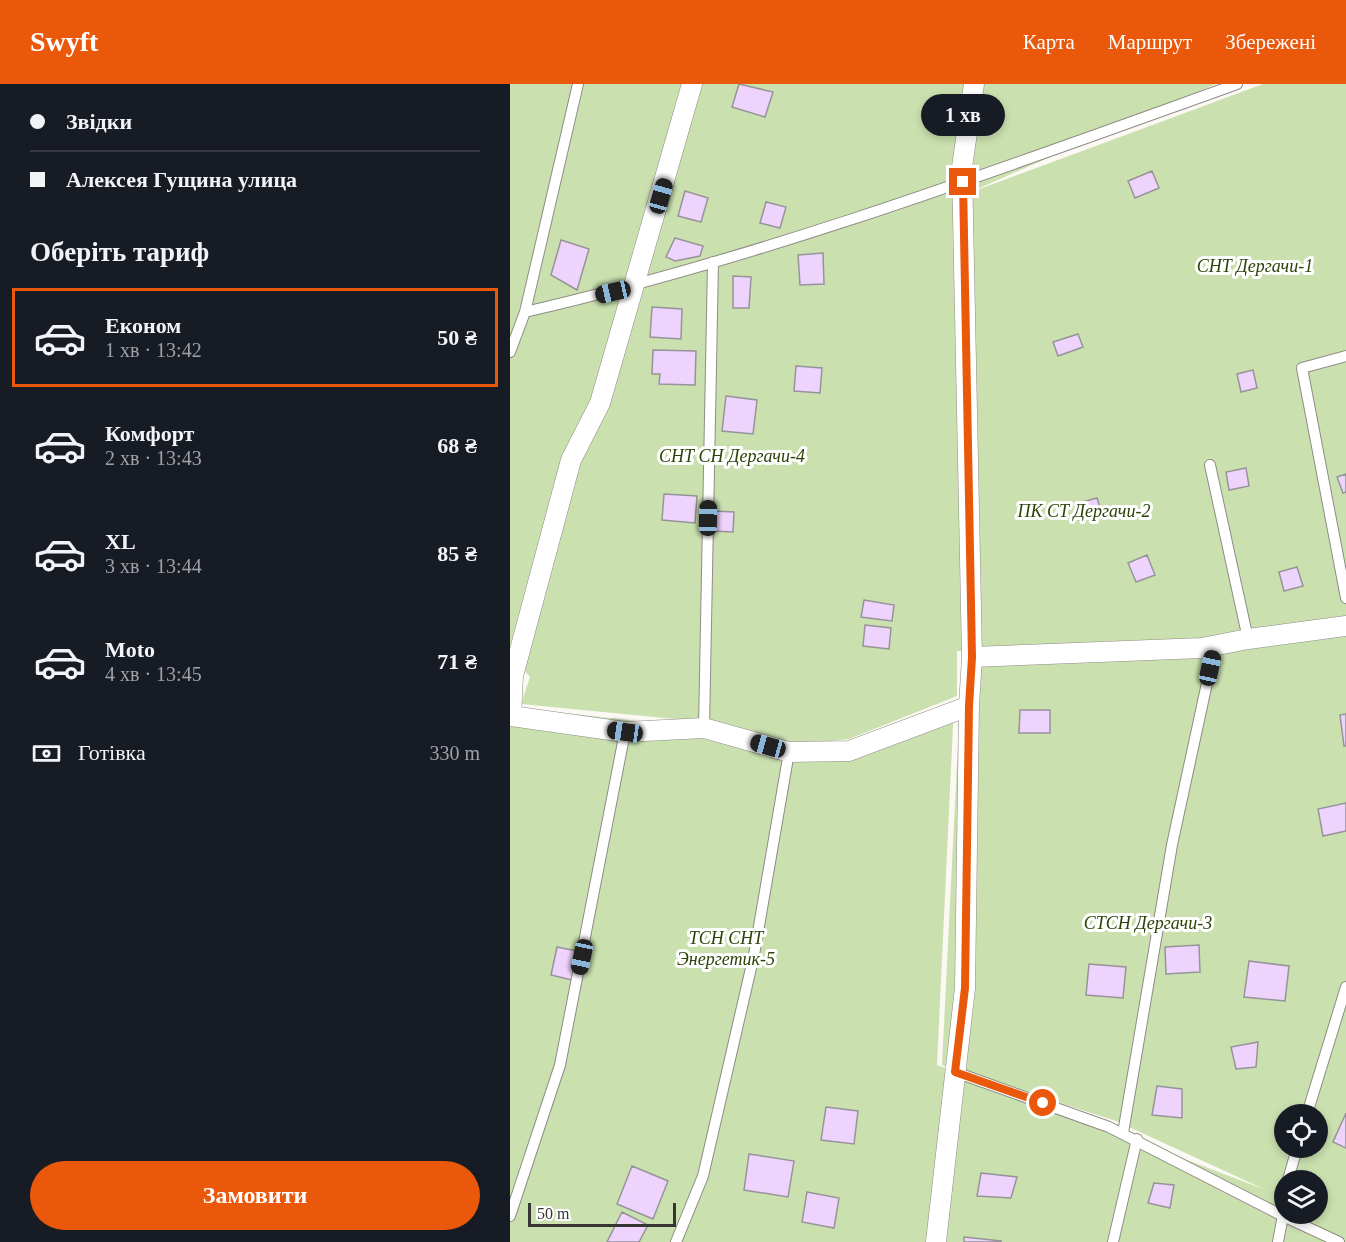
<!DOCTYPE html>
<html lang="uk">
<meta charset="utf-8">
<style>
body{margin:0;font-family:Georgia,serif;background:#20242c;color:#f1f3f6;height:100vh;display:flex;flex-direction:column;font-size:22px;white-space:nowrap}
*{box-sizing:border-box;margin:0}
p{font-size:20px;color:#9ea1a6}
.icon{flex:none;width:33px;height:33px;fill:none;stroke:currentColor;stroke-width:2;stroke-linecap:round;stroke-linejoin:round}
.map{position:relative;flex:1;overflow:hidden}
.drawer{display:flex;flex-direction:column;background:#171b24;width:510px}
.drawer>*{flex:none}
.guide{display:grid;align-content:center;height:132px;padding:0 30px;background:#171b24}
.tools{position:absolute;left:764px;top:1020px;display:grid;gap:12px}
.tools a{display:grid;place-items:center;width:54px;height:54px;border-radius:50%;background:#171b24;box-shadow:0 3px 9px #0003;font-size:30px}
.scale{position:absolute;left:18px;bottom:15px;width:148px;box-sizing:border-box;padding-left:6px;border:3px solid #363533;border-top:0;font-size:16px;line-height:21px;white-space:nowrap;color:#363533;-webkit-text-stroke:4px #fff;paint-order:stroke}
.end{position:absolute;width:27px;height:27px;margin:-14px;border:8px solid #ea580c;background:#fff;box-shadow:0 0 0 3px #fff}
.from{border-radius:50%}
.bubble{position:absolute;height:42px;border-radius:21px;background:#171b24;box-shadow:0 3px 9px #0003;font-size:20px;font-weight:700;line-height:42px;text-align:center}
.car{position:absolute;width:18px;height:36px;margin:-18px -9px;border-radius:8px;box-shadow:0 0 4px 2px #0007;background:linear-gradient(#222 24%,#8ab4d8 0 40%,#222 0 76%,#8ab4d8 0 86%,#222 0)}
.guide b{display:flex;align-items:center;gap:21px;height:57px;font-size:22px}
.guide b+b{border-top:2px solid #363941}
.guide i{width:15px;height:15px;background:#f1f3f6}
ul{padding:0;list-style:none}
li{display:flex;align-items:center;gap:18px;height:99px;margin:0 12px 9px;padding:0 18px;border:3px solid transparent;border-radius:0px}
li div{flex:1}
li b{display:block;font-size:22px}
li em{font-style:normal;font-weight:700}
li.current{border-color:#ea580c}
li>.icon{width:54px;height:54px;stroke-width:1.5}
h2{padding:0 30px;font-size:27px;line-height:72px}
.pay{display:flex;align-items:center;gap:15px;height:66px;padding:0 30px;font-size:22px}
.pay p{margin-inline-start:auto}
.action{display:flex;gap:12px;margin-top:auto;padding:12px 30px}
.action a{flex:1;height:69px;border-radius:36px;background:#ea580c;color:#fff;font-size:24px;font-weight:700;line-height:69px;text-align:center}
header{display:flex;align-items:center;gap:36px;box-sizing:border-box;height:84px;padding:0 30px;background:#ea580c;color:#fff}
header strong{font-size:28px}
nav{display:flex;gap:33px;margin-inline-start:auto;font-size:21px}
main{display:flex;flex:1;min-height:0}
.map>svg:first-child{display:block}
.green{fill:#cae1af;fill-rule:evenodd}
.building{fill:#eed3fc;stroke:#979499;stroke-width:1.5}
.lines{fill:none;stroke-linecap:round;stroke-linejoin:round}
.service-casing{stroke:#8f8b86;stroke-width:12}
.minor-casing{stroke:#8f8b86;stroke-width:21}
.service{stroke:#fff;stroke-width:10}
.minor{stroke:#fff;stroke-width:20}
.route{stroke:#ea580c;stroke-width:8}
.labels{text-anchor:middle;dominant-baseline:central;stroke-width:6;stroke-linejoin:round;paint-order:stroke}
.park-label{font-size:18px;font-style:italic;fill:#2c4206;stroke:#fff}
</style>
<header>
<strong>Swyft</strong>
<nav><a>Карта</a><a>Маршрут</a><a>Збережені</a></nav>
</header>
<main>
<section class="drawer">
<div class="guide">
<b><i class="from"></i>Звідки</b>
<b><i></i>Алексея Гущина улица</b>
</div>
<h2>Оберіть тариф</h2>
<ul>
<li class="current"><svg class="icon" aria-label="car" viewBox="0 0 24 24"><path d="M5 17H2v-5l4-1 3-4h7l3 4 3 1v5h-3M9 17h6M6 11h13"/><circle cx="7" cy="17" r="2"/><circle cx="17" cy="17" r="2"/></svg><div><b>Економ</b><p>1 хв · 13:42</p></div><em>50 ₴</em></li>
<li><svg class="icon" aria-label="car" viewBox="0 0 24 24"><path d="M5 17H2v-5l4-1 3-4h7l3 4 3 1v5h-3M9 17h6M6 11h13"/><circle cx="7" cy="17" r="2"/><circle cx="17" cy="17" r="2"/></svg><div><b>Комфорт</b><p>2 хв · 13:43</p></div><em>68 ₴</em></li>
<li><svg class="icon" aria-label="car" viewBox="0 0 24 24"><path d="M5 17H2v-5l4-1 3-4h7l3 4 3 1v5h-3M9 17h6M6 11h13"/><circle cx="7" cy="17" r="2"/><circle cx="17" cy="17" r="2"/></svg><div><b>XL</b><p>3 хв · 13:44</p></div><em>85 ₴</em></li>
<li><svg class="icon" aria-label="car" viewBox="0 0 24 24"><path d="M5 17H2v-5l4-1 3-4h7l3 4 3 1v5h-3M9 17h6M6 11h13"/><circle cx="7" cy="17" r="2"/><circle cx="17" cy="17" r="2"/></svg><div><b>Moto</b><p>4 хв · 13:45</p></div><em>71 ₴</em></li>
</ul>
<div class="pay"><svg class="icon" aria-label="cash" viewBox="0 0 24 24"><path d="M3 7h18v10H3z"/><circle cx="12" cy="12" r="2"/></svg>Готівка<p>330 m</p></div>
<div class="action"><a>Замовити</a></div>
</section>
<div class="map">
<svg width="836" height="1158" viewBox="0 0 836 1158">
<rect width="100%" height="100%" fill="#fcf8f3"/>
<!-- green -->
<path class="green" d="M0 0H706L456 110 753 0H836V535L690 557H597L486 567H447V612L339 655 320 657 341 659 444 620 427 981 756 1106 606 1037 432 981 452 577 711 566 836 544V1158H0V579L13 595 9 624 236 649 175 636 11 620 20 593 0 570ZM774 1030H807V1064H774ZM774 1096H807V1130H774Z"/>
<!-- building -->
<path class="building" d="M229 0 263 8 255 33 222 23Z
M642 87 649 104 625 114 618 97Z
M175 107 198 114 191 138 168 132Z
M256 118 276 123 270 144 250 139Z
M165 154 193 162 190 172 165 177 156 173Z
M51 156 79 165 67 206 41 191Z
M313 169 314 200 290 201 288 171Z
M223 192 241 193 239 224H223Z
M142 223 172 225 171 255 140 253Z
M568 250 573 263 548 272 543 258Z
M143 266 186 267 185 301 149 300 150 290H142Z
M286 282 312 284 310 309 284 307Z
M743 286 747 304 731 308 727 290Z
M216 312 247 316 243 350 212 347Z
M736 384 739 402 719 406 716 388Z
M836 390V408L833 409 827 393Z
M154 410 187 412 185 439 152 436Z
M587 414 592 430 569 436 565 420Z
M204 427 224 428 223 448 204 447Z
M637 471 645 491 626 498 618 479Z
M787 483 793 502 774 507 769 488Z
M354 516 384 521 382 537 351 533Z
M355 541 381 544 379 565 353 562Z
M510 626H540V649H509Z
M836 630V662H834L830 631Z
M836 719V747L813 752 808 725Z
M689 861 690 888 656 890 655 863Z
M47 863 72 868 66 897 41 891Z
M739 877 779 882 775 917 734 913Z
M579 880 616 883 613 914 576 911Z
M748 958 746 983 726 985 721 963Z
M647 1002 672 1005V1034L642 1031Z
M316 1023 348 1027 344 1060 311 1056Z
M836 1029V1064L823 1058Z
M239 1070 284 1077 278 1113 234 1106Z
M122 1082 158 1097 143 1135 107 1120Z
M471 1089 507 1093 501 1114 467 1112Z
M644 1099 664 1101 660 1124 638 1119Z
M297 1108 329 1114 324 1144 292 1138Z
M112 1128 138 1141 129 1158H97Z
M454 1153 491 1157V1158H454Z"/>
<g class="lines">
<!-- service casing -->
<g class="service-casing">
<path id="service" d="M15 228C258 172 493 84 727 0
M0 268 15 228 68 0
M836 272 792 284 836 514
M700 381 738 555
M194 644 203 178
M445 988 599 1043 773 1132 829 1158
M797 1030 836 903
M613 1049 662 761 705 562
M778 1096 787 1064
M0 1132 50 981 115 648
M166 1158 193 1092 244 871 279 668
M603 1158 627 1055
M768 1158 774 1126"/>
</g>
<!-- minor casing -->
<g class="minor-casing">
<path id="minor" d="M182 0 90 319 61 376 3 592 1 632 115 648 194 644 279 668 339 667 459 622
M462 573 692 564 738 555 836 542
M426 1158 455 904 459 622 462 573 452 83 464 0"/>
</g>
<!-- service -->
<use href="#service" class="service"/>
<!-- minor -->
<use href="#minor" class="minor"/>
</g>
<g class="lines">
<!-- route -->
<path class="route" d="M453 98 462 573 459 622 455 904 445 988 533 1019"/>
</g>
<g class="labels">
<!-- park labels -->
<g class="park-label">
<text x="745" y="182">СНТ Дергачи-1</text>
<text x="222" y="372">СНТ СН Дергачи-4</text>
<text x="574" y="427">ПК СТ Дергачи-2</text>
<text x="638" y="839">СТСН Дергачи-3</text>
<text x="216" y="854">ТСН СНТ<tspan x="216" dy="21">Энергетик-5</tspan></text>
</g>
</g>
</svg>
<div class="tools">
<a><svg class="icon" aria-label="locate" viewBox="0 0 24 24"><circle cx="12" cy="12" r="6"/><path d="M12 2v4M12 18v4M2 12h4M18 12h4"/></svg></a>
<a><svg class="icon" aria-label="layers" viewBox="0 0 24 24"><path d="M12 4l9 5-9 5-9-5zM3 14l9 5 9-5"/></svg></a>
</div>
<div class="scale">50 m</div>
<i class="end from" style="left:533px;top:1019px"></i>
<i class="end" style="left:453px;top:98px"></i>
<div class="bubble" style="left:411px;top:10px;width:84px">1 хв</div>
<i class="car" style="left:151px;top:112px;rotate:16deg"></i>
<i class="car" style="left:103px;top:208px;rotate:257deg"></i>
<i class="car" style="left:198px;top:434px;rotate:1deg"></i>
<i class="car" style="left:700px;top:584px;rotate:12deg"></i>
<i class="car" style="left:115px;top:648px;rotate:278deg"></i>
<i class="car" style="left:258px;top:662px;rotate:286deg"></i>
<i class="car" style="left:72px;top:873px;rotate:192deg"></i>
</div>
</main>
